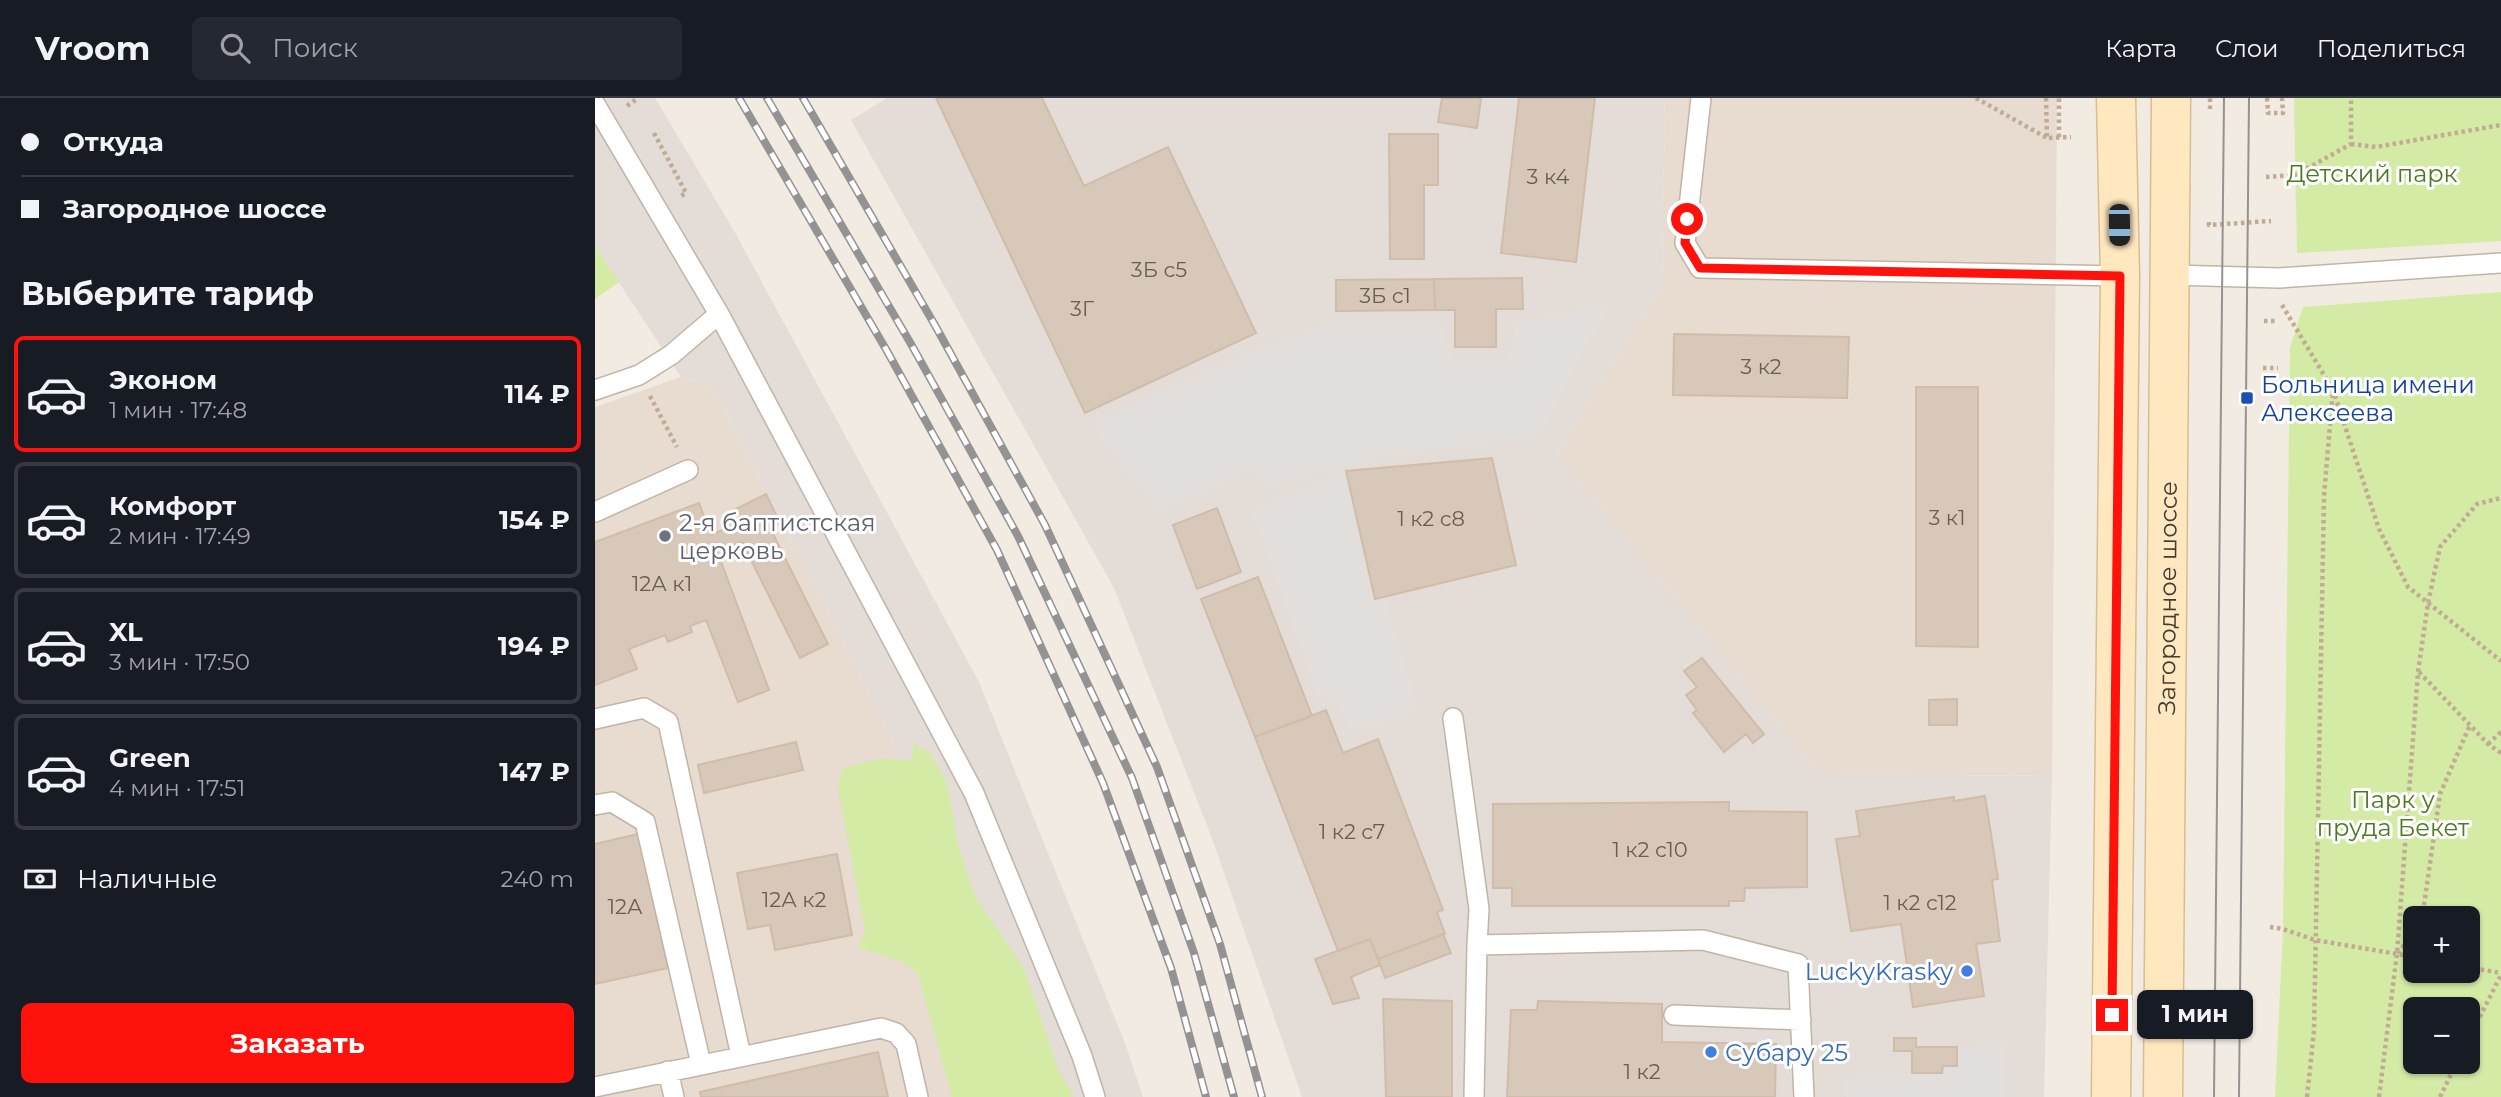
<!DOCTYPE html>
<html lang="ru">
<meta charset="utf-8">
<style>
body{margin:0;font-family:Montserrat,sans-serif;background:#242831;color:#f1f3f6;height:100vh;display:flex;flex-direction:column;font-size:26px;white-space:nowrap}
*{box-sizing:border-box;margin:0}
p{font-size:23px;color:#9ea1a6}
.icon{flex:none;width:38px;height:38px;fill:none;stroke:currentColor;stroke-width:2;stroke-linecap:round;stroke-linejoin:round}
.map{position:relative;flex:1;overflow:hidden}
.side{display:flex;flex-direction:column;background:#171b24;width:595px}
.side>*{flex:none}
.top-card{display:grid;align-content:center;height:154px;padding:0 21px;background:#171b24}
.controls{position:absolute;left:1808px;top:808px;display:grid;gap:14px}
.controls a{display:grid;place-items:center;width:77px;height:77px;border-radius:10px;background:#171b24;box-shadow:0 2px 5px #0004;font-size:35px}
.end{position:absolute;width:32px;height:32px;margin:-16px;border:9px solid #ff120c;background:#fff;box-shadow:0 0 0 4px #fff}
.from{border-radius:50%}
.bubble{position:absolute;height:49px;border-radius:10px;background:#171b24;box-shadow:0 2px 5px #0004;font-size:23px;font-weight:700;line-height:49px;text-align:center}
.car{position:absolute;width:21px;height:42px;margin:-21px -10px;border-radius:9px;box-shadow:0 0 5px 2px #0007;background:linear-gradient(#222 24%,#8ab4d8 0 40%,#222 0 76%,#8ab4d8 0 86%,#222 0)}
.top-card b{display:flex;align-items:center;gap:24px;height:66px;font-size:26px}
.top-card b+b{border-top:2px solid #363941}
.top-card i{width:18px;height:18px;background:#f1f3f6}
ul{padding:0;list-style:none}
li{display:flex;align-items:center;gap:21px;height:116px;margin:0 14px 10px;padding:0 7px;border:4px solid #363941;border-radius:10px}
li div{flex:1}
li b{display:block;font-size:26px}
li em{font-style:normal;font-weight:700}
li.current{border-color:#ff120c}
li>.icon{width:63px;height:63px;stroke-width:1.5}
h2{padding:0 21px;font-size:32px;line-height:84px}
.pay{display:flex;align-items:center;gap:18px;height:77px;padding:0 21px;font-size:26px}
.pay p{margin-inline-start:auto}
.cta{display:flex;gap:14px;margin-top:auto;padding:14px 21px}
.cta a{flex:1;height:80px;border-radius:10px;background:#ff120c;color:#fff;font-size:28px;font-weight:700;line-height:80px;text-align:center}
header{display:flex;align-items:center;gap:42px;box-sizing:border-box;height:98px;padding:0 35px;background:#171b24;border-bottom:2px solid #363941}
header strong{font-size:33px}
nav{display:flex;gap:38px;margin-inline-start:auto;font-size:24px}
.search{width:490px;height:63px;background:#242831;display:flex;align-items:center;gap:18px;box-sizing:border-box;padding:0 24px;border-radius:10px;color:#9ea1a6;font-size:26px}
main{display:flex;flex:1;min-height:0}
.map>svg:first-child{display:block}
.residential{fill:#e7dccf}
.industrial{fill:#e4dcd7}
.green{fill:#d4eba6;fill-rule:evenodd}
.parking{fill:#e2dedb}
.building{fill:#d8c8b9;stroke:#d0bca9;stroke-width:2}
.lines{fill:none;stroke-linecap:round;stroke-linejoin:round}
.lane-casing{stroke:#c1b4a6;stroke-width:22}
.secondary-casing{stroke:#d9bd8f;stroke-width:41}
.path{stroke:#c1ab94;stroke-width:4.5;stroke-dasharray:3.5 3.5;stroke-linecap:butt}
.lane{stroke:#fff;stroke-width:19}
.secondary{stroke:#ffe7bf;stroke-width:38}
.tram{stroke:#939393;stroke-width:2}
.rail-casing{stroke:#939393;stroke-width:8}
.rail{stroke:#fff;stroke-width:5;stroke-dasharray:16;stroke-linecap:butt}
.route{stroke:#ff120c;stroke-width:9}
.transit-dot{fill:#1a4fb4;stroke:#fff;stroke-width:2.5}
.worship-dot{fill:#6b7280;stroke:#fff;stroke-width:2.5}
.shop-dot{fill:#3f7fe0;stroke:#fff;stroke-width:2.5}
.labels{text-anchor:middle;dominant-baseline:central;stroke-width:6;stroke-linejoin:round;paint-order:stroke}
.number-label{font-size:21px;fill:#695e54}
.park-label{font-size:24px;fill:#4d7921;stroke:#fff}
.transit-label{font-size:24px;fill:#164399;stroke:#fff;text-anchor:start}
.worship-label{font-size:24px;fill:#5b616d;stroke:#fff;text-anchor:start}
.street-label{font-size:24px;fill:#443b32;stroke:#fff}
.shop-label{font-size:24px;fill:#366cbe;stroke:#fff;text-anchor:end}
</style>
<header>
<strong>Vroom</strong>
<div class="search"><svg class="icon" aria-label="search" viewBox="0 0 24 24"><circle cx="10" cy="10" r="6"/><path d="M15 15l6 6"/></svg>Поиск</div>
<nav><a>Карта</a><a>Слои</a><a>Поделиться</a></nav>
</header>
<main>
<section class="side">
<div class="top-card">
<b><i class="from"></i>Откуда</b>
<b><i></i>Загородное шоссе</b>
</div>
<h2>Выберите тариф</h2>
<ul>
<li class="current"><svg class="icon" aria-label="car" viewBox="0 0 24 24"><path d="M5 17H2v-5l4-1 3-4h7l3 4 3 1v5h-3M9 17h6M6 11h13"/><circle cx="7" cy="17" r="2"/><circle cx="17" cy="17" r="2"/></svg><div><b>Эконом</b><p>1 мин · 17:48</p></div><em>114 ₽</em></li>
<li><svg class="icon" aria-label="car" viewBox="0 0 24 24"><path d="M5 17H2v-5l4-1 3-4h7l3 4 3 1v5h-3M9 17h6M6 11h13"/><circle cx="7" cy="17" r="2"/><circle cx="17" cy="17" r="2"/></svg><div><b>Комфорт</b><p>2 мин · 17:49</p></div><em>154 ₽</em></li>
<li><svg class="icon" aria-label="car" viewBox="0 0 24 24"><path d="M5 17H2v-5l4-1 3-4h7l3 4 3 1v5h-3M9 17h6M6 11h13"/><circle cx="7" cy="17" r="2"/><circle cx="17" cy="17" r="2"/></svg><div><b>XL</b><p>3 мин · 17:50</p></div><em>194 ₽</em></li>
<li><svg class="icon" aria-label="car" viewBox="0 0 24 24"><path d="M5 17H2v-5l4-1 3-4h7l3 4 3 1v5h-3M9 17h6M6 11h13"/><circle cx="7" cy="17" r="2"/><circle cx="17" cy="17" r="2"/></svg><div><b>Green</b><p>4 мин · 17:51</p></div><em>147 ₽</em></li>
</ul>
<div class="pay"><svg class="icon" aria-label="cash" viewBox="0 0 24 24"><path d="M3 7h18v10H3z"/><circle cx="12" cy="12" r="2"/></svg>Наличные<p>240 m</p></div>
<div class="cta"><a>Заказать</a></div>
</section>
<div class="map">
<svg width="1906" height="999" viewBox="0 0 1906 999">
<rect width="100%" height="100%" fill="#f2ebe1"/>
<!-- residential -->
<path class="residential" d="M1070 0H1462L1457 678 1225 676 962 356 1067 188Z
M86 279 118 289 302 652 438 999H0V309Z"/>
<!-- industrial -->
<path class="industrial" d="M0 0H60L138 131 384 584 531 948 548 999H438L302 652 118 289 86 279 0 148Z
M292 0H1070L1067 188 962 356 1225 676 1457 678 1449 999H707L618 743 519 490 256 22Z"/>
<!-- green -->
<path class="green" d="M1699 0H1906V143L1702 155Z
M0 148 24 184 0 201Z
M1906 194V999H1680L1688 831 1695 250 1708 209ZM1820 821H1872V873H1820ZM1820 912H1872V964H1820Z
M318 645 334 654 352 684 363 747 380 798 429 870 463 971 479 999H357L323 876 308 864 263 850 270 833 243 690 247 671 283 661 317 662Z"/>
<!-- parking -->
<path class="parking" d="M1015 205 943 338 786 358 673 387 660 370 564 413 497 327 644 259 729 227 845 226 858 266 913 265 920 226Z
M751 373 824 614 756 632 740 601 723 598 657 414Z
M1411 946 1410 999H1251L1250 981 1317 975H1347L1348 968H1362V949Z"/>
<!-- building -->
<path class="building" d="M341 0H447L489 88 573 49 661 235 490 315Z
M847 0H886L882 30 843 24Z
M924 0H1000L981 164 906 155Z
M794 36H843V87H829V161H795Z
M927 180 928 211H901V249H860V212H840L839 181Z
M839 181 840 212 741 213V182Z
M1079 236 1254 239 1252 300 1078 297Z
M1321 289H1383V549L1321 548Z
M897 360 921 467 780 501 751 373Z
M171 396 185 425 175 430 233 546 205 560 147 444 136 448 119 445 174 592 143 604 111 522 95 528 97 534 73 544 70 537 34 551 42 571 0 587V444L104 405 116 437 139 427 133 415Z
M622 410 646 474 602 491 578 427Z
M663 479 717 618 660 639 606 501Z
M1107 560 1169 636 1158 645 1151 636 1129 654 1098 615 1102 612 1091 597 1102 589 1089 573Z
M1362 601V627H1334V602Z
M731 612 748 655 783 641 848 812 842 814 850 836 783 861 775 841 743 853 660 639Z
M201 644 208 672 109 695 103 667Z
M1390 698 1403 781 1397 782 1405 843 1381 846 1389 898 1318 909 1306 826 1256 833 1241 741 1265 738 1261 713 1359 699V703Z
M1134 704V713L1212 714V789L1150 790 1149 803H1134V808H917V790H898V706Z
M43 736 73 870 0 886V746Z
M242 756 257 837 180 852 175 827 153 831 142 775Z
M848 836 856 855 790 880 783 861Z
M775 841 785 867 756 879 764 900 738 906 720 861Z
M788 901 857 903V999H791Z
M943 903 1067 906V944L1181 946 1180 999H912L916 912H942Z
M1299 940H1321V949H1362V968H1348L1347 975H1317V953H1299Z
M283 954 293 999H106L105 994Z"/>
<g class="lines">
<!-- lane casing -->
<g class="lane-casing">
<path id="lane" d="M1106 0 1090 145 1105 170 1525 178
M0 6 124 216 379 695 487 958 500 999
M1576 177 1684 180 1906 165
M0 292 44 277 76 257 124 216
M0 414 93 372
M858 620 884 811 882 847 1108 842 1203 866 1209 999
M0 621 49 610 73 624 146 958
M0 707 17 704 50 724 106 966
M1079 917 1206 922
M73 973 79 999
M0 989 286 930 301 935 311 946 323 999
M879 999 882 847"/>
</g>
<!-- secondary casing -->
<g class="secondary-casing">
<g id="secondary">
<path d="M1516 999 1525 178 1521 0"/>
<path id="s1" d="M1568 999 1576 0"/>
</g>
</g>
<!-- path -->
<path class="path" d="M1381 0 1452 40
M1451 0 1452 40 1476 39
M1672 0 1673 15H1688L1687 0
M32 8 43 0
M1615 11V0
M59 35 91 95 84 99
M1464 39V0
M1756 46 1781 49 1906 27
M1671 79 1700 77 1756 46V0
M1614 124V127L1676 123
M1687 207 1738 292 1784 431 1813 489 1906 563
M1669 223H1683
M1668 270H1683
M55 298 82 349
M1824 574 1893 646 1906 655
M1893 646 1906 634
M1827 821 1845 696 1875 627
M1675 829 1688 831 1720 842 1820 859
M1802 855 1820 836
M1872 869 1906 875
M1872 944 1906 877
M1712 999 1719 933 1729 398 1738 292
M1784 999 1802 855 1823 574 1833 505 1845 449 1882 406 1906 400
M1845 999 1862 964"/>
<!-- lane -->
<use href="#lane" class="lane"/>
<!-- secondary -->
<use href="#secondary" class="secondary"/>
<!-- tram -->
<path class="tram" d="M1619 999 1629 0
M1644 999 1654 0"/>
<!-- rail casing -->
<g class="rail-casing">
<path id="rail" d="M144 0 292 253 402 452 508 685 576 870 611 999
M172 0 316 246 423 438 537 680 599 855 639 999
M208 0 341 229 450 427 562 669 625 846 667 999"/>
</g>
<!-- rail -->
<use href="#rail" class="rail"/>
</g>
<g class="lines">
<!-- route -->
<path class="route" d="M1092 121 1090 145 1105 170 1525 178 1517 917"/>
</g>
<!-- markers -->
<rect class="transit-dot" x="1645" y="293" width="14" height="14" rx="3.5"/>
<circle class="worship-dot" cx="70" cy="438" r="7"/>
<g class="shop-dot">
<circle cx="1372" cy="873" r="7"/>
<circle cx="1116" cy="954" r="7"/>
</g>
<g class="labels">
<!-- number labels -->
<g class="number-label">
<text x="953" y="78">3 к4</text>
<text x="564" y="171">3Б с5</text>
<text x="790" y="197">3Б с1</text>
<text x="487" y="210">3Г</text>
<text x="1166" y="268">3 к2</text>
<text x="1352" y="419">3 к1</text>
<text x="836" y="420">1 к2 с8</text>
<text x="67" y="485">12А к1</text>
<text x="757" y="733">1 к2 с7</text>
<text x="1055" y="751">1 к2 с10</text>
<text x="199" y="801">12А к2</text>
<text x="1325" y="804">1 к2 с12</text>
<text x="30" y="808">12А</text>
<text x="1047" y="973">1 к2</text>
</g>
<!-- park labels -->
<g class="park-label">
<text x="1777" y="75">Детский парк</text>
<text x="1798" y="701">Парк у<tspan x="1798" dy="28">пруда Бекет</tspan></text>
</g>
<!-- transit labels -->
<g class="transit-label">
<text x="1666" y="286">Больница имени<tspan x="1666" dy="28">Алексеева</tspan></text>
</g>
<!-- worship labels -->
<g class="worship-label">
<text x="84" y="424">2-я баптистская<tspan x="84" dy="28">церковь</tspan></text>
</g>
<!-- street labels -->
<g class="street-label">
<text stroke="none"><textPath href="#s1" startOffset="499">Загородное шоссе</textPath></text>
</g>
<!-- shop labels -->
<g class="shop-label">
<text x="1358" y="873">LuckyKrasky</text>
<text x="1130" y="954" text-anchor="start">Субару 25</text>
</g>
</g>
</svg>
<div class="controls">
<a>+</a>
<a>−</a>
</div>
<i class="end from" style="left:1092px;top:121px"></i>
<i class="end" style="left:1517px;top:917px"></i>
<div class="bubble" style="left:1542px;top:892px;width:116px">1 мин</div>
<i class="car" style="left:1524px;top:127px;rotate:179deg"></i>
</div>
</main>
